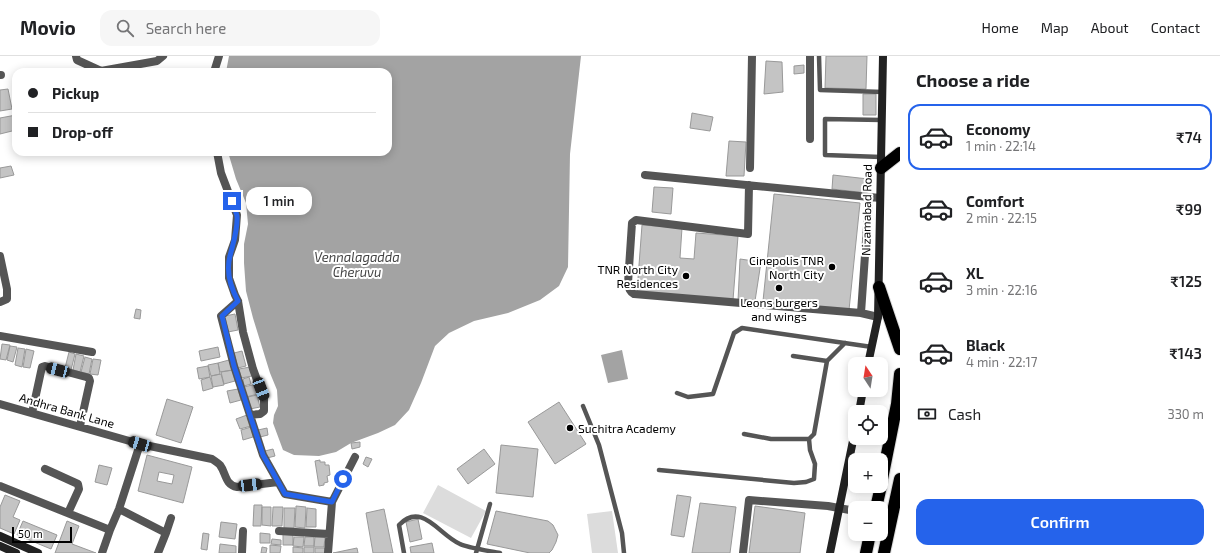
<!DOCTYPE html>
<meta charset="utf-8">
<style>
body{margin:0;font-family:"Exo 2",sans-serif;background:#f6f6f6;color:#202124;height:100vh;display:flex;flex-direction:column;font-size:15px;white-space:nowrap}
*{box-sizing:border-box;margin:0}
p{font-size:13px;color:#757577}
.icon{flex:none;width:22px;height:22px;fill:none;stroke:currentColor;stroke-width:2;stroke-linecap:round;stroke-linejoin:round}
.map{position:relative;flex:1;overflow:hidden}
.sheet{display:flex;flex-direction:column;background:#fff;width:320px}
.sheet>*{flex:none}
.guide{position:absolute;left:12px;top:12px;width:380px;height:88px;border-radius:12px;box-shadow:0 2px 10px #0003;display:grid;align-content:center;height:88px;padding:0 16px;background:#fff}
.needle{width:26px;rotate:348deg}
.controls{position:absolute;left:848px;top:301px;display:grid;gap:8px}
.controls a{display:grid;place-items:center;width:40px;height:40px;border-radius:8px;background:#fff;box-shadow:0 2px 10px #0003;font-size:20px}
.scale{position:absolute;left:12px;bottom:10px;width:60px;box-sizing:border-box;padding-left:4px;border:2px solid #000;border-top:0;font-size:11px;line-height:14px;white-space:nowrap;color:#000;-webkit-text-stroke:3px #fff;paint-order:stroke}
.end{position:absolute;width:18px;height:18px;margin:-9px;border:5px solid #2563eb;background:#fff;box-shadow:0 0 0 2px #fff}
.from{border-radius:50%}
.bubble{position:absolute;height:28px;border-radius:12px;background:#fff;box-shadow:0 2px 10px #0003;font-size:13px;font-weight:600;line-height:28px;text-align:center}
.car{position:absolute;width:12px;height:24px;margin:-12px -6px;border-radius:5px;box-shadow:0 0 3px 1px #0007;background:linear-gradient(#222 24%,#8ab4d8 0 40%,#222 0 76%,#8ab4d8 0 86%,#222 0)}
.guide b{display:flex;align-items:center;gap:14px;height:38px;font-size:15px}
.guide b+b{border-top:1px solid #e0e0e0}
.guide i{width:10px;height:10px;background:#202124}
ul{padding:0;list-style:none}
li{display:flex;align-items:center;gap:12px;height:66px;margin:0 8px 6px;padding:0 8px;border:2px solid transparent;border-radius:12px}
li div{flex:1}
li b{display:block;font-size:15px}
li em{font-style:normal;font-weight:600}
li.current{border-color:#2563eb}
li>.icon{width:36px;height:36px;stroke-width:1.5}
h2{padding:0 16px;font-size:18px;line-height:48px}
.pay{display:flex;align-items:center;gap:10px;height:44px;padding:0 16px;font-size:15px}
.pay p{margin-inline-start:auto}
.primary-button{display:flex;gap:8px;margin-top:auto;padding:8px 16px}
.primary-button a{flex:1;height:46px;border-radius:12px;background:#2563eb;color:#fff;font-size:16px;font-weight:600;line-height:46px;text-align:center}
header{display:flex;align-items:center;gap:24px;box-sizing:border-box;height:56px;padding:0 20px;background:#fff;border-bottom:1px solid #e0e0e0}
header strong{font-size:19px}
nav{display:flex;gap:22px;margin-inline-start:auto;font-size:14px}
.search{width:280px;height:36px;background:#f6f6f6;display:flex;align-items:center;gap:10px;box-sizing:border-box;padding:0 14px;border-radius:12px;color:#757577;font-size:15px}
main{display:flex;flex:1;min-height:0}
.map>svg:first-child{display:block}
.green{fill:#dcdcdc}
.water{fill:#a3a3a3}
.building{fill:#c4c4c4;stroke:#999;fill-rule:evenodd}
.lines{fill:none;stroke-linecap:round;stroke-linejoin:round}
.highway-casing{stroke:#dbdbdb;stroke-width:14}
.lane{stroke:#555;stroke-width:4.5}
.street{stroke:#555;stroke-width:8}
.secondary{stroke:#222;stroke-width:8}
.highway{stroke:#000;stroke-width:12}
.route{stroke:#2563eb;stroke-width:5}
.poi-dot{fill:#000;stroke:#fff;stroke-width:1.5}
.labels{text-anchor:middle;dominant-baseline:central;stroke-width:4;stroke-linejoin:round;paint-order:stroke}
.street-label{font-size:12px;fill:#000;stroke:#fff}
.poi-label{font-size:12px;fill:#000;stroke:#fff;text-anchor:end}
.water-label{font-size:13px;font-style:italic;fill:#444;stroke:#fff}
</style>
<header>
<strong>Movio</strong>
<div class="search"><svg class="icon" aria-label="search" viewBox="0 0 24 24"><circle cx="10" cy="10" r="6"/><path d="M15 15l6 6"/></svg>Search here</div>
<nav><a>Home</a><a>Map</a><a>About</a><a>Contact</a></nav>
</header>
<main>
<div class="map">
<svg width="900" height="497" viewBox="0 0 900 497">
<rect width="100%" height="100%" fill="#fff"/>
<!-- green -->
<path class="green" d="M438 429 486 455 471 482 423 457Z
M612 455 618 497H592L587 458Z"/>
<!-- water -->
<path class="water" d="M229 0H581L570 98 568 211 559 230 540 244 508 257 474 265 449 277 435 290 421 327 409 354 395 369 378 377 351 387 336 396 319 400 294 399 283 394 273 367 274 359 278 350 277 334 270 317 253 262 246 235 244 207V188L248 168 246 147 236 123 228 96H388V16H226Z
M622 294 628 323 608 327 601 299Z"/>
<!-- building -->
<path class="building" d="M826 0H867L866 33 825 32Z
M766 5 782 6 783 36 764 38Z
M804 9V17L794 18V10Z
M8 33 12 53 0 55V34Z
M863 38H876V59H863Z
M692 57 713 61 710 75 690 72Z
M16 59V74L0 78V62Z
M729 85 746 86 744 120H726Z
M11 110 14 119 0 122V112Z
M833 119 868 123 867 137 832 133Z
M654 131 673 132 671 158 652 156Z
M774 138 860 147 849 254 763 245Z
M642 169 682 172 680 202 694 203 696 177 738 180 733 244 637 236Z
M740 203 761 206 755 245H738Z
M136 253 141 254 140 263 134 262Z
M235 258 238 274 228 276 225 260Z
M2 288 10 289 6 304 0 303Z
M10 290 17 291 13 306 7 304Z
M218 291 220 301 201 305 199 295Z
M18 292 25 293 22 311 15 309Z
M26 293 34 295 30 312 23 311Z
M242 295 246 310 238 312 234 297Z
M69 296 75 298 71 314 65 312Z
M76 298 84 300 80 316 73 314Z
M85 301 92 303 89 318 81 316Z
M93 303 101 304 98 319 90 318Z
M229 304 232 314 220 316 218 307Z
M218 307 220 318 211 320 208 309Z
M208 310 210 321 199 323 197 312Z
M250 311 252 320 241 322 239 313Z
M233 314 235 325 224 328 221 316Z
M221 318 224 329 213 331 211 320Z
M210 321 213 332 203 335 201 324Z
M249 321 251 328 244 330 243 323Z
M256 328 258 338 246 341 244 331Z
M238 333 241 344 230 347 227 335Z
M257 339 260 351 250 353 248 341Z
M167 343 193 351 181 387 156 379Z
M559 346 586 388 555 408 528 366Z
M247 359 251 370 240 373 236 363Z
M251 371 253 381 243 384 241 374Z
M267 372 268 379 260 381 258 374Z
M360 386V391L352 393 351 387Z
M501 389 538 393 533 441 496 437Z
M273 393 275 400 267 402 265 395Z
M484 393 495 408 468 428 457 413Z
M147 399 192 411 183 447 138 435ZM159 416 174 419 172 428 157 425Z
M366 401 372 403 368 411 363 408Z
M320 404V406H325V409H329L330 419 327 420 328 426 324 427V429L319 430 315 405Z
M99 409 112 412 107 429 95 426Z
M5 439 20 445 13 461 20 464 14 478 0 472V451Z
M677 439 691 441 684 481 671 479Z
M700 447 736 451 730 497H692Z
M254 449H262L261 470H253Z
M296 450 306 451 305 472 295 471Z
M755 450 805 457 800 497H749Z
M262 451H271V470L262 469Z
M273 451H283L282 470H272Z
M284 452H295L294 472H284Z
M307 452 316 453V471H306Z
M384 453 393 497H373L366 457Z
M496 455 548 465 553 469 558 479 556 486 552 494 549 497H530L487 488Z
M418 463 422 483 410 486 406 466Z
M23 465 57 479 51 493 17 479Z
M67 465 79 470 72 488 96 497H55Z
M221 466 237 468 235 483 219 481Z
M203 477 209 478 207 494 201 493Z
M260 477 270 478V487H260Z
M283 478 293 479V489H283Z
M294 481H304L303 491 293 490Z
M305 481H314V490H304Z
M315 481H325L324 491H314Z
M272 483 281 484V489L271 488Z
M432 487 434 497H411L410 491Z
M220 488 236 490V497H219Z
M270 489 281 490 280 497H270Z
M262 491 267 492 266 497H261Z
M293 491 303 492V497H293Z
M304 491H314V497H304Z
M315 492H325V497H315Z
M357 492 358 497H333Z"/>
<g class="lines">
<!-- highway casing -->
<g class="highway-casing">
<path id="highway" d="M881 112 900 97
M879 231 900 293
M881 428 897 348 900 318
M876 452 881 430
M866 497 870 478
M884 497 900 423"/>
</g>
<!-- lane -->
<path class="lane" d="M819 0 820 34 883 36
M881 101 825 99V63L882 64
M793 300 827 305
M677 337 688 341 713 338 734 277 742 272 872 291
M583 350 599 389 622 477 624 497
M744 378 771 383H809L814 378 827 305 845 287
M659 414 794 427 806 426 814 423 815 408 810 394 809 383
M404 497 399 469C422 445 439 479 460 488 468 492 490 495 500 497
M476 497 490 448"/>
<!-- street -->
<path class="street" d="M76 0 77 4 101 15 157 5 163 0
M214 16 219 0
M0 19H1
M810 83V0
M217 96 221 117 237 159 235 184 229 201V222L235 239 238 245 243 276 253 313 264 343V355L260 358 250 359
M750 112 752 0
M645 119 880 142
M749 129 748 178 636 164 632 167 628 227C629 232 629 235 634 238L861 257 878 261
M0 200 7 233V243L0 246
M238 245 221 260 234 310 263 399 285 438 332 446 328 497
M861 257 869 141
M0 280 92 296
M0 348 140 388 212 403C215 405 218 407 220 409 226 417 225 429 237 431L278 426
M32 357 42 311 45 310 86 321 89 322 90 325 80 370
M45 413 78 428 79 433 68 457
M0 430 110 474
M332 446 355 401
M119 453 166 477 171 462
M279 475 329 478
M102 497 110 474 119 453 140 388
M158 497 166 477
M242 497 243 475
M743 497 749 444 828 450 855 455"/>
<!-- secondary -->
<path class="secondary" d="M868 308 878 261 883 0
M859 356 863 334
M0 480 38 497
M0 490 16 497
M830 497 855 375"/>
<!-- highway -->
<use href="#highway" class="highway"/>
</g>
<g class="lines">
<!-- route -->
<path class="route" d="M232 145C233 150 236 155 237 160 238 174 233 187 230 200 226 215 231 232 238 245L222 260 234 310 263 399 285 438 332 446 343 423"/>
</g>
<!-- markers -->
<g class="poi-dot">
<circle cx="832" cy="211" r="4"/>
<circle cx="686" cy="220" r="4"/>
<circle cx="779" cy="232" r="4"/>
<circle cx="570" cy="372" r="4"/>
</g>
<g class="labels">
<!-- street labels -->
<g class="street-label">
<text transform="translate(866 154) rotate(-89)">Nizamabad Road</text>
<text transform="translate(67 354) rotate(16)">Andhra Bank Lane</text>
</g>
<!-- poi labels -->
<g class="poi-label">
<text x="824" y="204">Cinepolis TNR<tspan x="824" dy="14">North City</tspan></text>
<text x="678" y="213">TNR North City<tspan x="678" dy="14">Residences</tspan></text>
<text x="779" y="246" text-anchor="middle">Leons burgers<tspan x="779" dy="14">and wings</tspan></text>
<text x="578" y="372" text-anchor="start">Suchitra Academy</text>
</g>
<!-- water labels -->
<g class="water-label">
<text x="357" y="201">Vennalagadda<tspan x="357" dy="15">Cheruvu</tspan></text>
</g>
</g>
</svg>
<div class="controls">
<a><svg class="needle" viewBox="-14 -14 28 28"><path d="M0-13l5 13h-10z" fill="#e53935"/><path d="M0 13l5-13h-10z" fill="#757577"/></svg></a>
<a><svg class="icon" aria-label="locate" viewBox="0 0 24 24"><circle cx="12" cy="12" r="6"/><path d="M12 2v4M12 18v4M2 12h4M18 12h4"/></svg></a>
<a>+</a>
<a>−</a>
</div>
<div class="scale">50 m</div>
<i class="end from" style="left:343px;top:423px"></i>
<i class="end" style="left:232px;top:145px"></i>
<div class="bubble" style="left:246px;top:131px;width:66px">1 min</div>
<i class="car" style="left:58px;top:314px;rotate:285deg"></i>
<i class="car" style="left:261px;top:333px;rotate:159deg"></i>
<i class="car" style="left:140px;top:388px;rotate:286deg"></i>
<i class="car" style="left:250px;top:429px;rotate:83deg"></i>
<div class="guide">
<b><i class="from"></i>Pickup</b>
<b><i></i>Drop-off</b>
</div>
</div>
<section class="sheet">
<h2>Choose a ride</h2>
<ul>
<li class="current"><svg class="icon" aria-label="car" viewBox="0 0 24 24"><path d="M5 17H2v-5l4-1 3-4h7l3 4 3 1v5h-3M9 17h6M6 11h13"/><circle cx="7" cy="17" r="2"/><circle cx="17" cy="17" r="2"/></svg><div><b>Economy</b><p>1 min · 22:14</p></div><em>₹74</em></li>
<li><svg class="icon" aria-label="car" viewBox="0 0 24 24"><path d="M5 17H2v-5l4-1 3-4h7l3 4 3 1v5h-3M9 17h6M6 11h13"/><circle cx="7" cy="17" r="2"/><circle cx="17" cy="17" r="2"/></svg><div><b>Comfort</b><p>2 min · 22:15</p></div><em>₹99</em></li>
<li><svg class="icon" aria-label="car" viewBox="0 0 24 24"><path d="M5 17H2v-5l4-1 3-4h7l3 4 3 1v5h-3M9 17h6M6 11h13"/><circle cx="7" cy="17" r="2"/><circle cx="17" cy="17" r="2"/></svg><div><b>XL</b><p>3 min · 22:16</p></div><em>₹125</em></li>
<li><svg class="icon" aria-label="car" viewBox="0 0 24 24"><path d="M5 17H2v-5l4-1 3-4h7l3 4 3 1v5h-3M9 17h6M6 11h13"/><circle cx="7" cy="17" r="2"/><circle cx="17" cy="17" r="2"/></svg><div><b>Black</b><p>4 min · 22:17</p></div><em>₹143</em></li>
</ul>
<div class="pay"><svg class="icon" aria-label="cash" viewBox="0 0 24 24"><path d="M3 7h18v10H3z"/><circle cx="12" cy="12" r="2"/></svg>Cash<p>330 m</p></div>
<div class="primary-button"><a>Confirm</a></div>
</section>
</main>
